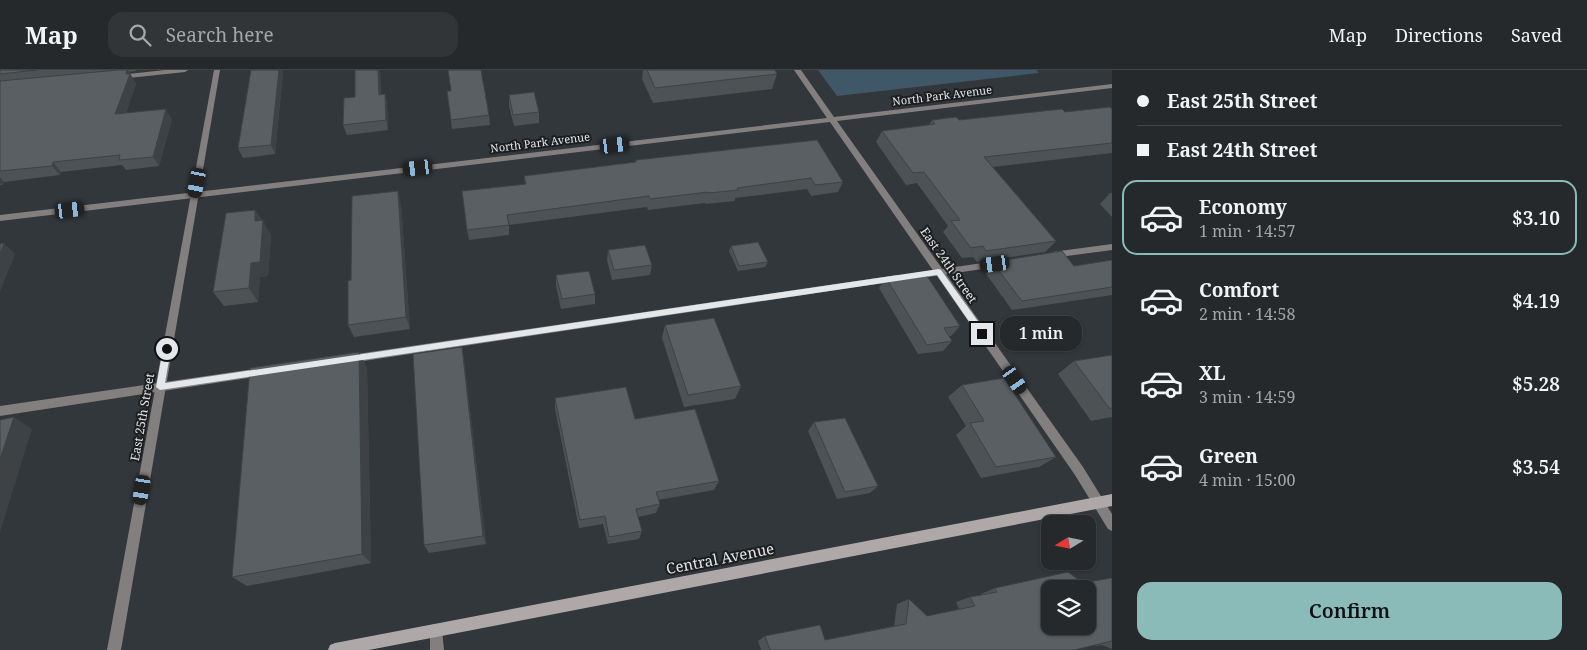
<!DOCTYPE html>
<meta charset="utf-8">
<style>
body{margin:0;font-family:"Noto Serif",serif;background:#323538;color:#f1f3f6;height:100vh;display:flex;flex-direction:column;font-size:19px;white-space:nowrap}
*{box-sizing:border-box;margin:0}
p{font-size:16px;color:#a4a6a9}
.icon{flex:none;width:28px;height:28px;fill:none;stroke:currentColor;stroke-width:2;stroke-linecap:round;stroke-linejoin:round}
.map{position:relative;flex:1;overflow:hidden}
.details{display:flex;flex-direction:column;background:#26292c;width:475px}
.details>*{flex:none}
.guide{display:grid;align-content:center;height:110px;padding:0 25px;background:#26292c}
.needle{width:32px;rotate:260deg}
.buttons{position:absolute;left:1041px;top:445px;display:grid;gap:10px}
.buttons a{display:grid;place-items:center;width:55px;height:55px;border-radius:10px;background:#26292c;box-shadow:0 1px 4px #0004,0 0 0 1px #424548;font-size:25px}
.end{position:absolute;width:22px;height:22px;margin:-11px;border:6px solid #e4e7ea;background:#111;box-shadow:0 0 0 2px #111}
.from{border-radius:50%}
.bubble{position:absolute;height:35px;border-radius:15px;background:#26292c;box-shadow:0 1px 4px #0004,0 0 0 1px #424548;font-size:16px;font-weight:600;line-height:35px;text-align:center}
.car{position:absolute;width:15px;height:30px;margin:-15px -8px;border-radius:6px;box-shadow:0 0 4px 1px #0007;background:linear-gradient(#222 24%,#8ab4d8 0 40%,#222 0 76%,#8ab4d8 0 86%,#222 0)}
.guide b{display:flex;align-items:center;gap:18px;height:48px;font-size:19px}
.guide b+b{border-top:1px solid #424548}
.guide i{width:12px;height:12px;background:#f1f3f6}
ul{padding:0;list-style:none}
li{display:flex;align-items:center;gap:15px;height:75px;margin:0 10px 8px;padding:0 15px;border:2px solid transparent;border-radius:15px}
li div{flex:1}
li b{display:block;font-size:19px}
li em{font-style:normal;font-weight:600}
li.on{border-color:#8bbbb9}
li>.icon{width:45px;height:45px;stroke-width:1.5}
.primary-button{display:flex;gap:10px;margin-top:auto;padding:10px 25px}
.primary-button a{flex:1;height:58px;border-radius:15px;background:#8bbbb9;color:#111;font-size:20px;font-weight:600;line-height:58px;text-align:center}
header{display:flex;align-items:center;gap:30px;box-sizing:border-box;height:70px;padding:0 25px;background:#26292c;border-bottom:1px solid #424548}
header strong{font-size:24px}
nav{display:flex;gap:28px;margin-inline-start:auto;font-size:18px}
.search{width:350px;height:45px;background:#323538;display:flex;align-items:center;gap:12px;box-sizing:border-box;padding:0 18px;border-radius:15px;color:#a4a6a9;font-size:19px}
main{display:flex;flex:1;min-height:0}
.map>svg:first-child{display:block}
.green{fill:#405768}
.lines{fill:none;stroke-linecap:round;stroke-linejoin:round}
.service{fill:#837f7f;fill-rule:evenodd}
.minor{fill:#837f7f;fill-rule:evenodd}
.tertiary{fill:#837f7f;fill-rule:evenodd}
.secondary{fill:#aea8a8;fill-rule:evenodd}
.wall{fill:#4d5255}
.shaded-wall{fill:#3e4245}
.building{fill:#595f63;stroke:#3e4245;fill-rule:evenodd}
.route{fill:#e4e7ea}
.labels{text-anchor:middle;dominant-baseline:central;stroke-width:4;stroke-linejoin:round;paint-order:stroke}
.far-street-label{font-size:11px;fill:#e4e7ea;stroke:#1c1e20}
.street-label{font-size:12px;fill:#e4e7ea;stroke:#1c1e20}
.near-street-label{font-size:15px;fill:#e4e7ea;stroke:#1c1e20}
</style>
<header>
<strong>Map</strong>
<div class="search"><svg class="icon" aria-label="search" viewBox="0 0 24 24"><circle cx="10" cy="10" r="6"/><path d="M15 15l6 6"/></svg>Search here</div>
<nav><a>Map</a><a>Directions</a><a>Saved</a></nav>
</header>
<main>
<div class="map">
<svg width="1112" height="580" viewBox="0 0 1112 580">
<rect width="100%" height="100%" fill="#32373b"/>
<!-- green -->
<path class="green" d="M818 0H1036L1039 3 837 26Z"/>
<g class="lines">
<!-- service -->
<path class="service" d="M165 0H188L185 2 119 9 115 7 119 5Z
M1112 174V180L1052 188 1048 185 1052 182Z
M1003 190 1007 193 1003 196 914 209 909 206 914 203Z
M897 205 902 208 897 211 350 293 346 292 345 289 346 286 350 285Z
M261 298 265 299 266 302 265 305 261 306 0 346V336Z
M436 554 441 555 442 560 444 580H430V560L431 555Z"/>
<!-- minor -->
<path class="minor" d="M794 0H801L834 47 1112 14V18L837 51 1083 397 1112 444V461L1108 459 1075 405 830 52 0 151V145L827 48Z"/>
<!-- tertiary -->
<path class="tertiary" d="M214 0H220L121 580H107Z"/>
<!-- secondary -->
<path class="secondary" d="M1112 424V436L369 580H328L330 575 335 573Z"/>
</g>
<!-- wall -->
<path class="wall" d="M0 0H136V1L129 2 136 14 126 43 172 49 159 96 126 100 122 95 61 102 60 105 4 112 2 115H0Z
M251 0H282L283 2 275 84 243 88 238 78Z
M355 0H380L381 24H385L387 34 388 60 347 65 343 55 355 27Z
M643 0H775L777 4 772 19 653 33 642 9Z
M447 21H451L489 45 490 55 452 59Z
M509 25 539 42V53L514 56 509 36Z
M1112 39V83L993 97 1056 171 1045 182 977 192 973 187 962 188 943 162 948 156 917 113 906 115 876 72 882 61 929 55 932 50H959Z
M636 90 843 112 838 122 811 126 807 119 735 128V131L706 134 705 133 648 140 647 137 509 155V165L469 170 467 160 525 114 524 106 635 92Z
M1110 123H1112V147L1100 134Z
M401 134 410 259 354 267 348 255Z
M255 140 271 165 268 206 260 207 258 232 224 236 213 222Z
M731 176 768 192 765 197 738 201 729 181Z
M608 180 652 195 650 205 612 210 607 190Z
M1112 190V225L1012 240 984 201 992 192 1074 196Z
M556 205 595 224V234L561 239 556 216Z
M886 208 960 256 951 266H948L952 271 943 281 918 284 879 218Z
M665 255 741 316 735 329 684 337 662 268Z
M462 277 464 290 486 474 429 483 424 475Z
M359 282 367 298 371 493 247 516 232 507Z
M1112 285V347L1091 351 1058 304 1074 291Z
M962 315 1056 387 1039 397 981 408 956 365 966 356 948 327Z
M555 328 635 349 719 411 714 420 658 430 660 434 656 443 638 447 642 461 639 469 608 474 603 454 579 458 555 339Z
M814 352 878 416 870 423 837 429 808 361Z
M1112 509V579L1102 575 1096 576 1095 575 1074 580H761L758 571 765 566 825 570 894 556 897 534 909 529 927 546 959 539 956 532 970 527 981 525V524L995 518 1083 513Z"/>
<!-- shaded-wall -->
<path class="shaded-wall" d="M127 0H128L136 14 122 54 115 44Z
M279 0H282L283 2 275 84 271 75Z
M378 0H380L381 35 379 25Z
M385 24 387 34 388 60 386 50Z
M166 39 172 49 159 96 153 87Z
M53 92 61 102 60 105 52 96Z
M0 107 4 112 2 115 0 113Z
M398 121 401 134 410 259 406 247Z
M255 140 262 153 263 150 271 165 268 206 260 207 258 232 249 218Z
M4 173 15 184 0 222V184Z
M462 277 464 290 486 474 483 466Z
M359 282 367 298 371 493 362 484Z
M14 347 32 359 0 462V389Z"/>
<!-- building -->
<path class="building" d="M0 0H37L0 4Z
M118 0H127L126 4H130L115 44 166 39 153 87 119 90 120 85 53 92 52 96 0 101V11Z
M251 0H279L271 75 238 78Z
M355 0H378L379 25 385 24 386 50 343 55 344 28 355 27Z
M448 0H481L489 45 451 50 447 21H451Z
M647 0H775L777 4 655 18Z
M534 22 539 42 513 45 509 25Z
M1110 37 1112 39V73L984 87 1056 171 986 181 983 176 971 178 951 151 960 150 924 102 913 103 882 61 935 54 932 50 956 47 959 50 1062 39 1065 42Z
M817 70 843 112 815 115 811 108 737 118 738 120 709 123 708 122 650 129 649 126 507 145 509 155 467 160 462 121 526 114 524 106 636 92V90Z
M398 121 406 247 348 255V211L351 210 352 126Z
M255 140V151L263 150 260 192 251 193 249 218 213 222 226 143Z
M758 172 768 192 739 196 731 176Z
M4 173 0 184V174Z
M645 175 652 195 614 200 608 180Z
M1062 181 1074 196 1112 190V217L1022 231 992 192Z
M589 201 595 224 562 229 556 205Z
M925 203 960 256 944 258 952 271 927 275 886 208Z
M714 248 741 316 688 325 665 255Z
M462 277 483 466 424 475 413 284Z
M359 282 362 484 232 507 250 298Z
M1112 285V338L1110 339 1074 291Z
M1004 308 1056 387 996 397 970 353 984 351 962 315Z
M626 317 635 349 695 339 719 411 656 422 660 434 636 439 642 461 609 467 605 446 580 450 555 328Z
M14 347 0 389V350Z
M845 348 878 416 845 422 814 352Z
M1068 502 1083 513 1111 508 1112 509V571L1074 580H770L765 566 820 555 825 570 906 554 909 529 927 546 975 536 970 527 997 522 995 518ZM1050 519H1088V556H1050Z"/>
<!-- route -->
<path class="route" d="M939 199 941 200 985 261V266H979L937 205 160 320 156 317 163 279 167 276 171 279 165 313Z"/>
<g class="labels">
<!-- far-street labels -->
<g class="far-street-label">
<text transform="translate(942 25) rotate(-7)">North Park Avenue</text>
<text transform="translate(540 72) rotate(-7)">North Park Avenue</text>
</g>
<!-- street labels -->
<g class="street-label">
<text transform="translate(949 195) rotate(55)">East 24th Street</text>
<text transform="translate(142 347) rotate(-80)">East 25th Street</text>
</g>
<!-- near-street labels -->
<g class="near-street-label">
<text transform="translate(720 488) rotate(-11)">Central Avenue</text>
</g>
</g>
</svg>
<div class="buttons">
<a><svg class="needle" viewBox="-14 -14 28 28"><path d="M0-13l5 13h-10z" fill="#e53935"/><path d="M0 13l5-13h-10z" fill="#a4a6a9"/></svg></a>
<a><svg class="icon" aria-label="layers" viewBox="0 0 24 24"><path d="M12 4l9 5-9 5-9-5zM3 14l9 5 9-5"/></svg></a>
</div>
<i class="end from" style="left:167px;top:279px"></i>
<i class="end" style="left:982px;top:264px"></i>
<div class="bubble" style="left:1000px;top:246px;width:82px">1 min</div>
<i class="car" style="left:615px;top:75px;rotate:83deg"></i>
<i class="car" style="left:418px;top:98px;rotate:263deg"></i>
<i class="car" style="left:197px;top:113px;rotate:191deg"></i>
<i class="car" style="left:70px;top:140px;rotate:83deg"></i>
<i class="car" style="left:995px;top:194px;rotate:262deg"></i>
<i class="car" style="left:1015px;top:310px;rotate:145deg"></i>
<i class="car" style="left:142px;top:420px;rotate:190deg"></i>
</div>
<section class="details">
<div class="guide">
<b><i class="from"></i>East 25th Street</b>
<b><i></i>East 24th Street</b>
</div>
<ul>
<li class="on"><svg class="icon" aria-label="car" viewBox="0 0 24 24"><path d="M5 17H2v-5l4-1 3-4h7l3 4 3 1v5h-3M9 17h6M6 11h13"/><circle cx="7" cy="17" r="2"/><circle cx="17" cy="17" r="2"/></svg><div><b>Economy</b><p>1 min · 14:57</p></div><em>$3.10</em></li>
<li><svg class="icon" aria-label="car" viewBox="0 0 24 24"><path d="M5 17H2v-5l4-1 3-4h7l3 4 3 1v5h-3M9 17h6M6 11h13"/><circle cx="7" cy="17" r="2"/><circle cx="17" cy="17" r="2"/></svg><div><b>Comfort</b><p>2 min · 14:58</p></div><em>$4.19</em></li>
<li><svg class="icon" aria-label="car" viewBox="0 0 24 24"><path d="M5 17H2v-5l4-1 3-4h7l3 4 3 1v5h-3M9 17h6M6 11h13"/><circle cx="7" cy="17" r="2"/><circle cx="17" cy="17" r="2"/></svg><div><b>XL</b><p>3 min · 14:59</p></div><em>$5.28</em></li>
<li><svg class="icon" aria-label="car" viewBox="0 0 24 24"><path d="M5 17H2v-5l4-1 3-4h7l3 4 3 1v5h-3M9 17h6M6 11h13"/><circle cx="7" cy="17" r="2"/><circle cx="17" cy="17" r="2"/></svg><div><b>Green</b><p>4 min · 15:00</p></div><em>$3.54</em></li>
</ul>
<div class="primary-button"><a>Confirm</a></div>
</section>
</main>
